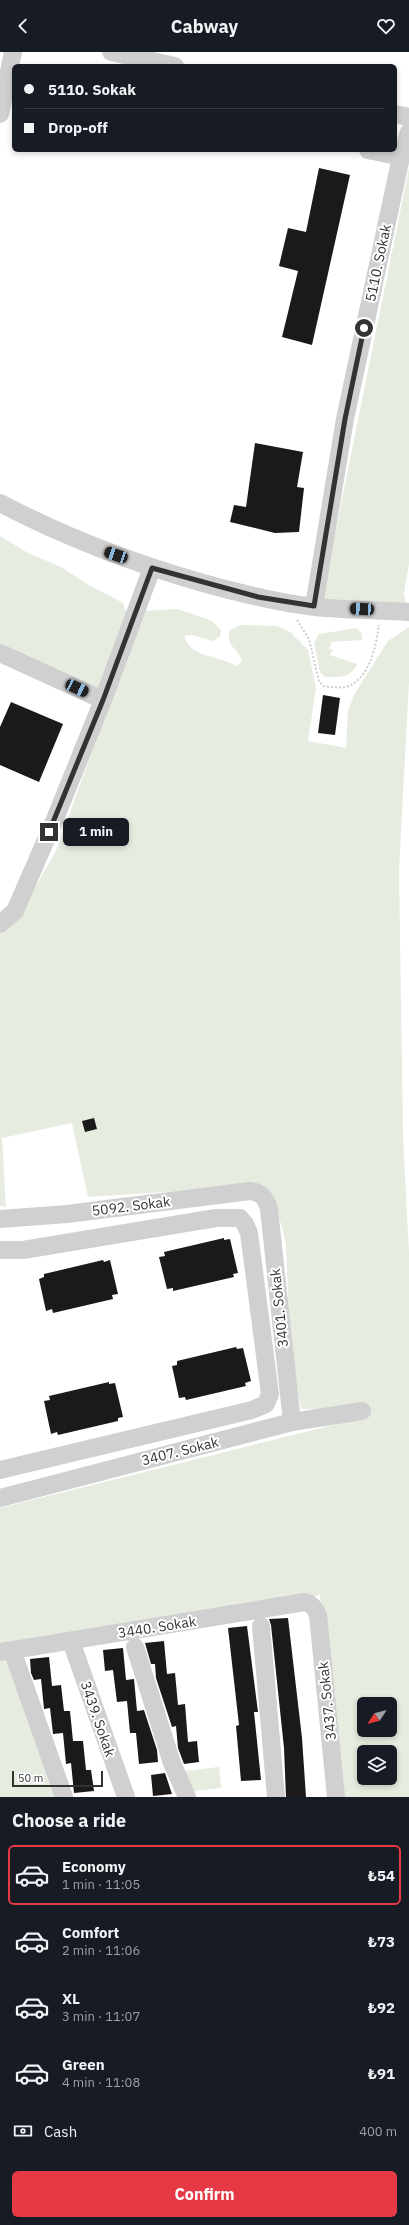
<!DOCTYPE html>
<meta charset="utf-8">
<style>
body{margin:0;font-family:"IBM Plex Sans",sans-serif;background:#20242c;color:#f1f3f6;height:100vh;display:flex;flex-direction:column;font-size:15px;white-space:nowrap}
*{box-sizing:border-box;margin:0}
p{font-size:13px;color:#9ea1a6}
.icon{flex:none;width:22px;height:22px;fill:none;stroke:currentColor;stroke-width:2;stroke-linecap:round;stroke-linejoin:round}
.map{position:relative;height:1745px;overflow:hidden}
.details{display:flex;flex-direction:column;background:#171b24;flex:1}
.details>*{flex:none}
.banner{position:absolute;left:12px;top:12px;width:385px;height:88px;border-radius:6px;box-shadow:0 2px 6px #0003;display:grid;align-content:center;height:88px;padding:0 12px;background:#171b24}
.needle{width:26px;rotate:234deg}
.controls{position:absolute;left:357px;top:1645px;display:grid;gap:8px}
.controls a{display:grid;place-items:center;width:40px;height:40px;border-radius:6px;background:#171b24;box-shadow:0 2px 6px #0003;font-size:20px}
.scale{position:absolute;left:12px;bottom:10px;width:91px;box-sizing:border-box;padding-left:4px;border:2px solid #333;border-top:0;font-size:11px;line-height:14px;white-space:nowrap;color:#333;-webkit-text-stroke:3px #fff;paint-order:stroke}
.end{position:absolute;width:18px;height:18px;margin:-9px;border:5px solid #333;background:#fff;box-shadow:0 0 0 2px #fff}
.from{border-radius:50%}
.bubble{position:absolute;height:28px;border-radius:6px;background:#171b24;box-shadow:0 2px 6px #0003;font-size:13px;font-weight:700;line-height:28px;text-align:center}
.car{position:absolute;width:12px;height:24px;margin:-12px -6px;border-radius:5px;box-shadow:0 0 3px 1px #0007;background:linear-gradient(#222 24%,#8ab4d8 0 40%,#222 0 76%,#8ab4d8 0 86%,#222 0)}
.banner b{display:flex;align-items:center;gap:14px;height:38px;font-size:15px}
.banner b+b{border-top:1px solid #363941}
.banner i{width:10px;height:10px;background:#f1f3f6}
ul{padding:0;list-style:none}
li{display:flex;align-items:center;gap:12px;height:60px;margin:0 8px 6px;padding:0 4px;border:2px solid transparent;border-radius:6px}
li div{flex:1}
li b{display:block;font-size:15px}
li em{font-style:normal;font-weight:700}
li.selected{border-color:#e63946}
li>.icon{width:36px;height:36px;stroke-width:1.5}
h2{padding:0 12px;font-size:18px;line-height:48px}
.pay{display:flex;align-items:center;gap:10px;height:44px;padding:0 12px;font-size:15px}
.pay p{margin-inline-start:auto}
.primary-button{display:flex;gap:8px;margin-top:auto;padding:8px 12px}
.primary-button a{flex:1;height:46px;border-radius:6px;background:#e63946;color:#fff;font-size:16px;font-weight:700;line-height:46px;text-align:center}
header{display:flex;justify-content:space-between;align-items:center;height:52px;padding:0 12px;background:#171b24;font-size:18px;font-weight:700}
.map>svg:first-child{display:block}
.green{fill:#e6ecdf;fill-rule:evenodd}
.building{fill:#1a1a1a}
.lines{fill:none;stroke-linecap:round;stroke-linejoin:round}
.path{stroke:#cdcdcd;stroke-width:2;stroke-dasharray:2 2;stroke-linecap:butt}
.minor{stroke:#d0d0d0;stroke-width:18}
.route{stroke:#333;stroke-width:5}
.labels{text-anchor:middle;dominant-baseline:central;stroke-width:4;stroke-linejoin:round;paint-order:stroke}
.street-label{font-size:14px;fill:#333;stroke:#fff}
</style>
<header><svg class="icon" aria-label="back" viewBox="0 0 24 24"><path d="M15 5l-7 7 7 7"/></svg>Cabway<svg class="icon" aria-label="heart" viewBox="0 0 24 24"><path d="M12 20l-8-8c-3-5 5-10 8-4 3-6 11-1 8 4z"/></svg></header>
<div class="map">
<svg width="409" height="1745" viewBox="0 0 409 1745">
<rect width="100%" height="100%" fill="#fff"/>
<!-- green -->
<path class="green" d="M409 116V511L404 542 406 552 325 548 323 541Z
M0 484 28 501 61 515 89 533 123 551 128 565 99 639 0 594Z
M178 557 212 569 221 578 220 584 213 589 192 583 184 584C190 600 201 602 216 606 223 608 230 611 237 614L242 608C237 595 225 594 230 578L241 573 277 574 290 580 308 598 316 636 308 689 346 696 348 659 355 641 388 589 409 575V629L399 818 403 1082 409 1201V1745H342L320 1543 0 1595V1456L369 1364 367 1356 301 1357 290 1296 286 1191 275 1150 261 1134 88 1145 72 1071 2 1086 6 1155 0 1154V877L18 866 57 797 142 559ZM364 1652H390V1678H364ZM364 1700H390V1726H364Z
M357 576 362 582V588L332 590 329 597H333L330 603 357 612C351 626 339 625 325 625L320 620 314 591 319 582Z
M11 1605 59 1745H0V1607Z
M219 1715 221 1736 194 1739 184 1719Z"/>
<!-- building -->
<path class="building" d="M319 116 350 123 312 293 282 285 298 219 279 214 288 176 306 180Z
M255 391 303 400 297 435 304 436 299 480 275 481 230 470 234 453 246 455Z
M323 643 340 646 335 683 318 681Z
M11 650 63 672 39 730 0 713V675Z
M94 1066 97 1077 85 1080 82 1069Z
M224 1186V1188L230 1187 238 1221 233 1222 234 1225 173 1239V1236L167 1237 159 1205 165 1204 164 1200Z
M103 1208 104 1210 110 1208 118 1242 112 1243 113 1247 53 1261 52 1257 46 1259 39 1227 44 1225V1222Z
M236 1295 237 1297 243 1296 251 1329 245 1331 246 1334 186 1348 185 1345 179 1346 172 1314 177 1313V1309Z
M109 1330V1332L115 1331 123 1365 118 1366V1369L58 1383 57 1380 51 1382 44 1349 50 1348 49 1344Z
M288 1566 302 1686 306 1745H286L284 1696 271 1573 269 1567Z
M247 1574 258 1660H254L261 1728 241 1729 236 1674 239 1673 228 1576Z
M164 1589 167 1622 175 1621 178 1653 185 1652 188 1690 197 1689 199 1710 184 1712 178 1696 176 1674 172 1675 156 1626 155 1612H151L145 1591Z
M123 1596 126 1628 134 1627 137 1659 144 1658 157 1698 158 1710 139 1712 136 1681H130L127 1649 117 1650 113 1618 105 1619 103 1598Z
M49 1605 52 1634 61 1633 64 1659H70L73 1689H83L86 1718H91L94 1739 74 1741 71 1711 66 1712 63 1681 53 1682 50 1656 44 1657 41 1627 34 1628 31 1621 30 1607Z
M165 1721 172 1742 153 1744 151 1723Z"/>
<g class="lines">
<!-- path -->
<path class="path" d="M297 568 309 587 319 629 323 634C331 635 344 637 351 633 371 622 376 593 379 573"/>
<!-- minor -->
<path class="minor" d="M111 0 175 14
M0 62 13 0
M395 62 409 65
M368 98 401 105
M0 451C65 485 133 511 203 531 239 541 277 551 315 555 346 558 378 558 409 560
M314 554 345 367 401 105 409 80
M0 601 103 648
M0 872 15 859 55 767 103 648 152 516
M0 1167 67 1162 250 1139C261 1140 266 1146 269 1157L292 1370
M0 1198H23L216 1166H240L245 1172 249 1181 270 1342 266 1352 252 1358 0 1418
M0 1446 292 1370 362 1359
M261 1574 276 1745
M71 1589 126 1745
M135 1595 172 1711 187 1745
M12 1598 64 1745
M0 1600 305 1550C312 1552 315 1556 318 1563L336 1745"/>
</g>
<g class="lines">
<!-- route -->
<path class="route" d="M49 780 103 648 152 516 258 545 314 554 345 367 364 276"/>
</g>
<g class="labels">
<!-- street labels -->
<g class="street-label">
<text transform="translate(378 211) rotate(-78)">5110. Sokak</text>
<text transform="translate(131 1154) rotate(-7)">5092. Sokak</text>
<text transform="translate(279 1256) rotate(-96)">3401. Sokak</text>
<text transform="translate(180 1399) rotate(-14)">3407. Sokak</text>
<text transform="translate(157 1575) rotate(-9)">3440. Sokak</text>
<text transform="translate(327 1649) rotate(-96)">3437. Sokak</text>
<text transform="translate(98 1667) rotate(71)">3439. Sokak</text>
</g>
</g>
</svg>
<div class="controls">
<a><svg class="needle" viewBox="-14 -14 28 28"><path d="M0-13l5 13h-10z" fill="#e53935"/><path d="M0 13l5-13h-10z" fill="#9ea1a6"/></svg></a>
<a><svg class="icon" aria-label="layers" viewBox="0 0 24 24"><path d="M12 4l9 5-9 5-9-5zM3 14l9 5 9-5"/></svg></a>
</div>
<div class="scale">50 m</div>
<i class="end from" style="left:364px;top:276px"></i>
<i class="end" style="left:49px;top:780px"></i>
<div class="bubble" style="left:63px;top:766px;width:66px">1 min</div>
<i class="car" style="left:116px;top:503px;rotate:289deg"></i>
<i class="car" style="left:362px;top:557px;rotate:273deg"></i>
<i class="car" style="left:77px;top:636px;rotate:115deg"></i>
<div class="banner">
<b><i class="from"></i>5110. Sokak</b>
<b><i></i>Drop-off</b>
</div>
</div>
<section class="details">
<h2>Choose a ride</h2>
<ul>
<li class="selected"><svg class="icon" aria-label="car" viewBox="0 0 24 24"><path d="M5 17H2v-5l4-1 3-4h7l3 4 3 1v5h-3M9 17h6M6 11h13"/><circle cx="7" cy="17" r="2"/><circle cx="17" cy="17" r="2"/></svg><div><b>Economy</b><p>1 min · 11:05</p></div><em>₺54</em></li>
<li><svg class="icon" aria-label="car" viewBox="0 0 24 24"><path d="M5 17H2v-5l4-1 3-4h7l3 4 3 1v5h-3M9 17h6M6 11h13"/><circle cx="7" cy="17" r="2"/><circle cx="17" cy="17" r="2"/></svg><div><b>Comfort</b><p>2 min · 11:06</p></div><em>₺73</em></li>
<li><svg class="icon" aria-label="car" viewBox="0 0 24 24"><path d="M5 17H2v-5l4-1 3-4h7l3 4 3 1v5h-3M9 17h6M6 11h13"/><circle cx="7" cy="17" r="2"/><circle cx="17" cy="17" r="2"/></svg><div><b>XL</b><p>3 min · 11:07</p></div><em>₺92</em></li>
<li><svg class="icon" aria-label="car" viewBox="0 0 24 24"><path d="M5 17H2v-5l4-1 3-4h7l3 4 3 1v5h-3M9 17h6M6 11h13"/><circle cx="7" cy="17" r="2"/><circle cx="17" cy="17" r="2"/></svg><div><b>Green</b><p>4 min · 11:08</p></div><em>₺91</em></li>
</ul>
<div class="pay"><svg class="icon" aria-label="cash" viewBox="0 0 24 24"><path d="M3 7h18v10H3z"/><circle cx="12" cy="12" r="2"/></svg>Cash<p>400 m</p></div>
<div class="primary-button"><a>Confirm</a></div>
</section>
